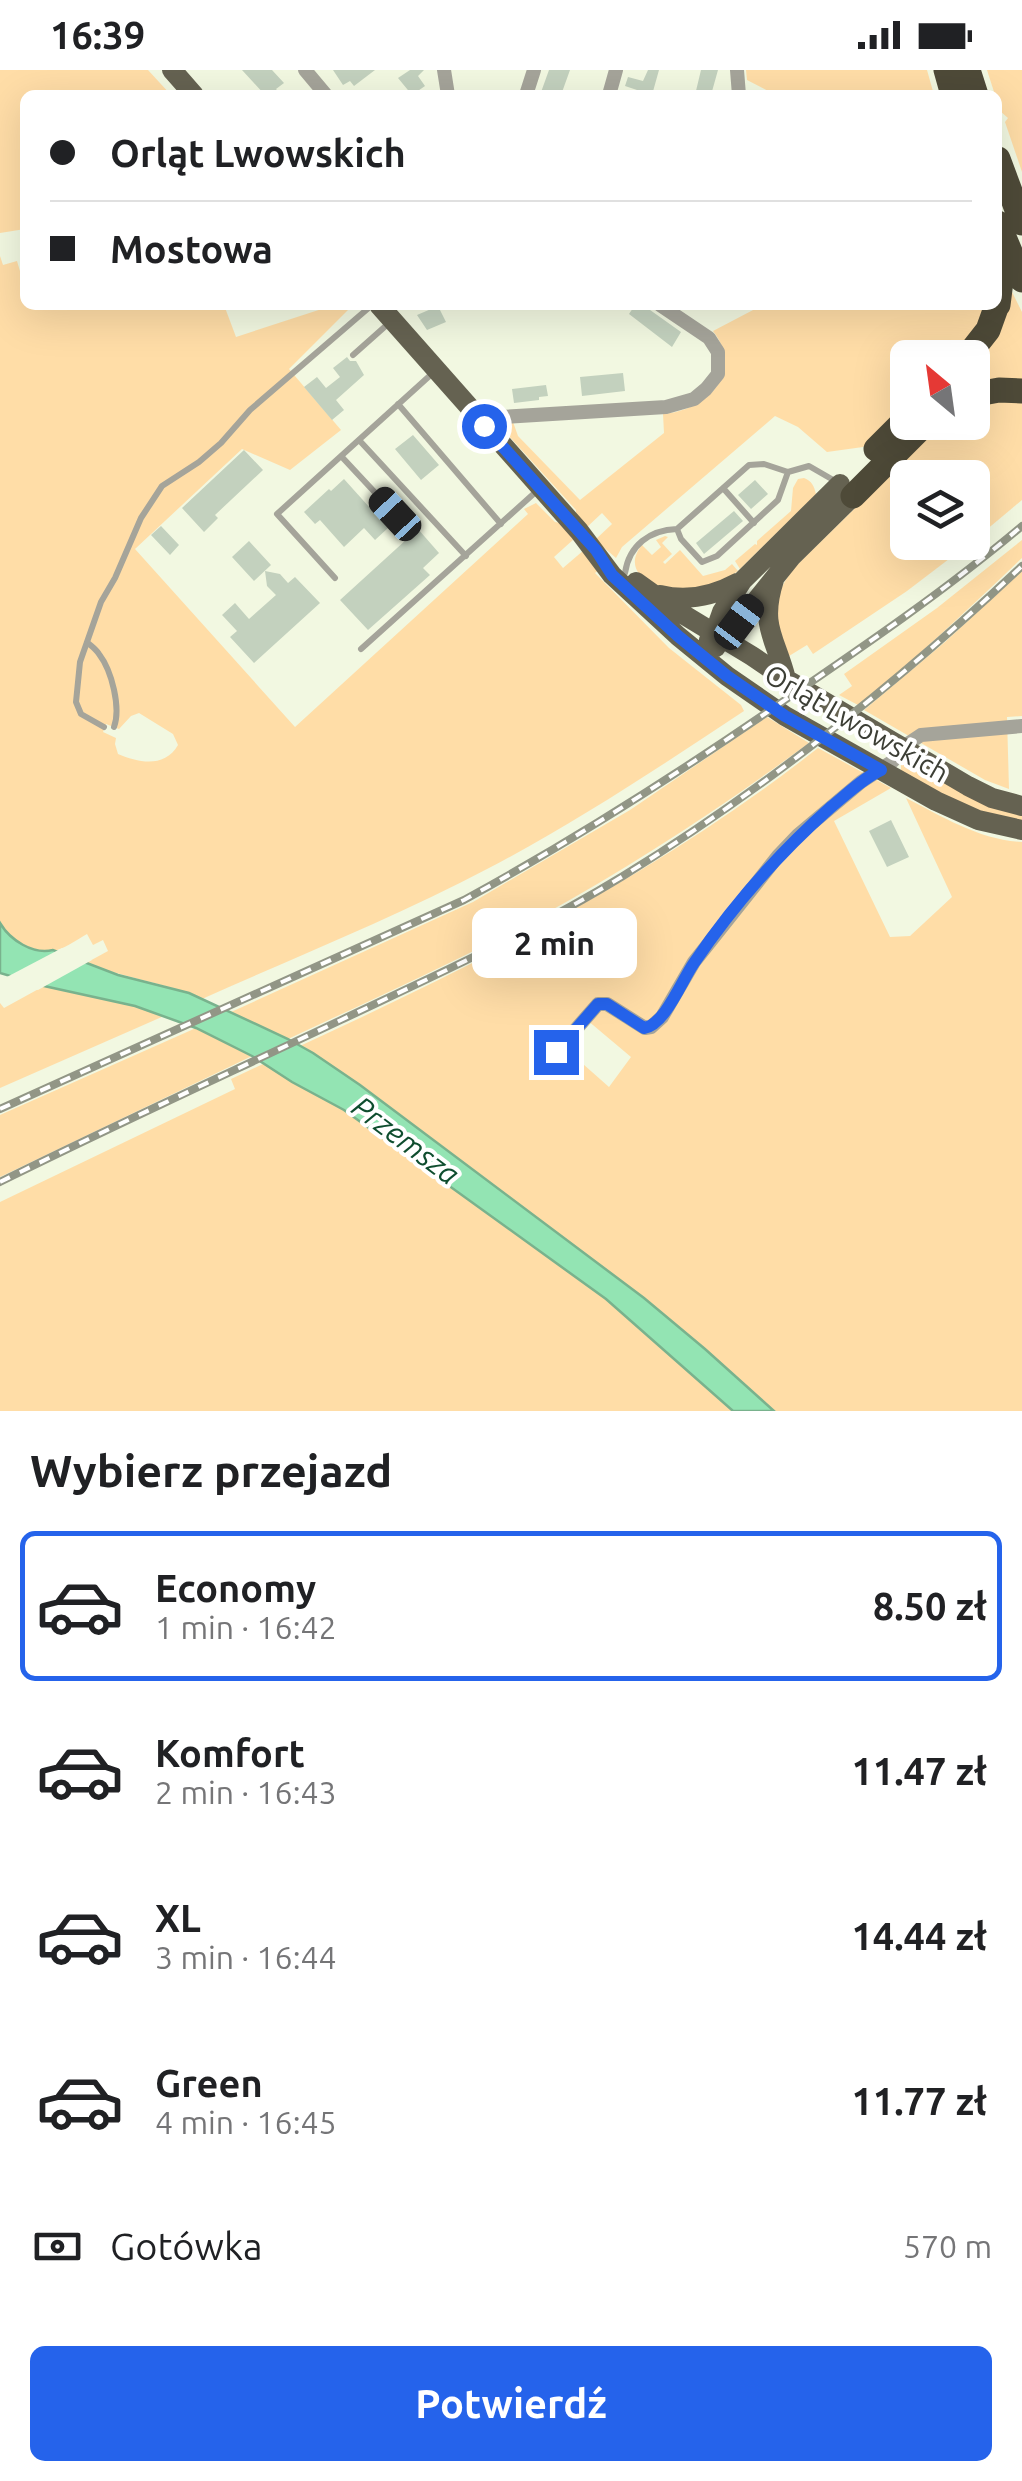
<!DOCTYPE html>
<html lang="pl">
<meta charset="utf-8">
<style>
body{margin:0;font-family:Ubuntu,sans-serif;background:#f2f2f2;color:#202124;height:100vh;display:flex;flex-direction:column;font-size:38px;white-space:nowrap}
*{box-sizing:border-box;margin:0}
p{font-size:32px;color:#757577}
.icon{flex:none;width:55px;height:55px;fill:none;stroke:currentColor;stroke-width:2;stroke-linecap:round;stroke-linejoin:round}
.map{position:relative;height:1341px;overflow:hidden}
.sheet{display:flex;flex-direction:column;background:#fff;flex:1}
.sheet>*{flex:none}
.banner{position:absolute;left:20px;top:20px;width:982px;height:220px;border-radius:15px;box-shadow:0 10px 40px #0002;display:grid;align-content:center;height:220px;padding:0 30px;background:#fff}
.needle{width:65px;rotate:331deg}
.tools{position:absolute;left:890px;top:270px;display:grid;gap:20px}
.tools a{display:grid;place-items:center;width:100px;height:100px;border-radius:15px;background:#fff;box-shadow:0 10px 40px #0002;font-size:50px}
.end{position:absolute;width:45px;height:45px;margin:-22px;border:12px solid #2563eb;background:#fff;box-shadow:0 0 0 5px #fff}
.from{border-radius:50%}
.bubble{position:absolute;height:70px;border-radius:15px;background:#fff;box-shadow:0 10px 40px #0002;font-size:32px;font-weight:700;line-height:70px;text-align:center}
.car{position:absolute;width:30px;height:60px;margin:-30px -15px;border-radius:12px;box-shadow:0 0 8px 2px #0007;background:linear-gradient(#222 24%,#8ab4d8 0 40%,#222 0 76%,#8ab4d8 0 86%,#222 0)}
.banner b{display:flex;align-items:center;gap:35px;height:95px;font-size:38px}
.banner b+b{border-top:2px solid #e0e0e0}
.banner i{width:25px;height:25px;background:#202124}
ul{padding:0;list-style:none}
li{display:flex;align-items:center;gap:30px;height:150px;margin:0 20px 15px;padding:0 10px;border:5px solid transparent;border-radius:15px}
li div{flex:1}
li b{display:block;font-size:38px}
li em{font-style:normal;font-weight:700}
li.active{border-color:#2563eb}
li>.icon{width:90px;height:90px;stroke-width:1.5}
h2{padding:0 30px;font-size:45px;line-height:120px}
.pay{display:flex;align-items:center;gap:25px;height:110px;padding:0 30px;font-size:38px}
.pay p{margin-inline-start:auto}
.cta{display:flex;gap:20px;margin-top:auto;padding:20px 30px}
.cta a{flex:1;height:115px;border-radius:15px;background:#2563eb;color:#fff;font-size:40px;font-weight:700;line-height:115px;text-align:center}
.status{display:flex;justify-content:space-between;align-items:center;height:70px;padding:0 50px;background:#fff;direction:ltr}
.status svg{height:28px;fill:currentColor}
.map>svg:first-child{display:block}
.green{fill:#ffdda7;fill-rule:evenodd}
.water{fill:#93e4b3;stroke:#79b28d;stroke-width:2.5}
.pier{fill:#f2f8e1}
.building{fill:#c3d1be}
.lines{fill:none;stroke-linecap:round;stroke-linejoin:round}
.service{stroke:#a5a49a;stroke-width:6}
.minor{stroke:#a5a49a;stroke-width:14}
.primary{stroke:#656251;stroke-width:20}
.motorway{stroke:#4e4a38;stroke-width:25}
.rail-casing{stroke:#929686;stroke-width:8}
.rail{stroke:#fff;stroke-width:4;stroke-dasharray:11;stroke-linecap:butt}
.route{stroke:#2563eb;stroke-width:12}
.labels{text-anchor:middle;dominant-baseline:central;stroke-width:8;stroke-linejoin:round;paint-order:stroke}
.street-label{font-size:28px;fill:#3c3e35;stroke:#fff}
.water-label{font-size:30px;font-style:italic;fill:#0e4d2e;stroke:#fff}
</style>
<div class="status"><b>16:39</b><svg viewBox="0 0 49 12"><path d="M0 12V9h3v3zM5 12V6h3v6zM10 12V3h3v9zM15 12V0h3v12zM26 1h20v11H26zM47 4h2v5h-2z"/></svg></div>
<div class="map">
<svg width="1022" height="1341" viewBox="0 0 1022 1341">
<rect width="100%" height="100%" fill="#f2f8e1"/>
<!-- green -->
<path class="green" d="M0 0H148L171 25H25V159L0 163Z
M746 0H927L934 25H776L747 10Z
M987 0H1022V102L1005 52 1008 48 1000 41 998 25H995Z
M0 186 3 195 17 191 25 218V235H224L236 267 334 235H353L289 299 341 360 290 400 242 379 135 479 295 657 528 444 524 439 536 433 555 452 560 453 574 469 554 487 563 498 584 480 600 499 595 503 669 578 741 635 744 641C661 696 577 752 489 798 396 847 298 886 202 929 167 913 124 908 86 893L108 881 103 870 93 875 87 864C78 869 67 877 57 880 37 886 10 870 0 853ZM139 643 173 664 178 675C165 698 139 693 118 684L115 674 116 668 103 662 106 654 119 659 131 646Z
M1008 214 1022 242V313L973 317V290Z
M756 235H987L981 253 954 287 908 288 907 334 863 377 827 382 798 357 775 346 622 477 616 488 595 470 612 454 602 443 586 458 576 448V440L499 355 513 352 518 366 580 430 664 363 663 344C707 340 745 303 713 261L755 239Z
M1022 329V430L973 471 972 408H908V472L970 473 907 521 813 584 807 575 789 586C775 549 768 528 797 495L942 353 972 352 973 333Z
M804 408C812 411 814 416 816 424L740 499 735 491 755 474 757 475V471L791 441 793 418 798 409Z
M665 466 668 467 662 473 672 484 663 492 665 494 680 480 703 506 725 500 732 494 738 501C723 512 703 520 685 520 660 521 618 505 642 475L652 485 661 477 656 470Z
M1022 470V488C968 539 916 590 858 635L839 625 852 616 844 604 937 538Z
M1022 501V646L1007 647 1009 719 985 710 864 640 945 572Z
M767 647 809 673C723 736 634 795 541 846 458 891 373 929 288 969L231 942 473 832 630 740Z
M818 678 891 718 834 751 890 867 910 866 952 827 906 728C943 747 980 770 1022 772V1341H774L705 1279 644 1228 360 1015 300 976C482 892 661 802 818 678ZM587 950 631 987 609 1017 566 979Z
M909 690 1022 745V752L973 741 901 703V693Z
M44 916 135 936 164 946 0 1018V933L4 938Z
M196 958 252 986 0 1107V1045Z
M263 994 344 1040 384 1067 606 1229 733 1341H0V1132L235 1019 231 1009Z"/>
<!-- water -->
<path class="water" d="M0 853C10 870 33 885 53 880L118 905 189 923 288 969 313 983 360 1015 644 1228 705 1279 774 1341H733L606 1229 344 1040 292 1012 252 986 196 958 135 936 44 916 0 903Z"/>
<!-- pier -->
<path class="pier" d="M62 878 92 890 38 920 3 909Z"/>
<!-- building -->
<path class="building" d="M242 0H272L284 13 276 19 281 25H265Z
M333 0H375L354 16 350 11 343 15Z
M410 0H424L418 6 425 16 412 25 398 8Z
M549 0H570L561 25H540Z
M648 0H659L652 25 625 16 628 7 643 11Z
M701 0H718L711 25H695Z
M635 235H643L681 262 672 277 629 244Z
M438 236 446 252 427 260 417 245Z
M347 287 350 291H356L364 305 336 330 344 340 332 350 304 317 317 307 326 318 340 307 333 298Z
M623 303 625 321 582 326 580 307Z
M546 315 548 326 539 327V330L514 333 512 319Z
M413 365 439 395 421 410 395 379Z
M244 380 263 400 215 445 218 448 204 462 182 438Z
M344 409 388 458 375 470 364 458 344 477 320 450 315 454 304 442 329 419 331 421Z
M755 410 768 424 751 439 738 425Z
M734 441 743 451 704 484 696 473Z
M161 456 179 475 170 485 151 465Z
M418 459 439 483 423 498 430 505 368 560 340 530Z
M249 471 271 495 254 511 232 487Z
M265 501 280 504 288 513 295 507 320 533 254 593 230 567 237 561 222 545 235 533 249 549 276 525 267 516Z
M891 750 909 787 887 797 869 761Z"/>
<g class="lines">
<!-- service -->
<path class="service" d="M353 285 389 253
M398 334 501 454
M359 370 466 486
M341 386 395 444
M723 418 754 453
M677 459 681 469 702 492 717 486 778 430 788 402
M625 503C629 475 650 460 677 459L749 395 764 394 788 402 809 396 835 411
M335 508 277 444 435 301
M87 572C91 576 96 579 99 584 112 601 121 638 114 657
M361 579 539 419
M104 657 81 644 76 632 80 592 101 532 115 508 141 448 162 416 199 392 221 373 250 340 372 235"/>
<!-- minor -->
<path class="minor" d="M305 0 326 25
M444 0 448 25
M737 0 739 25
M526 25 534 0
M609 25 616 0
M484 356 492 350 502 347 666 337 694 329 706 319 718 304V282L709 268 660 235
M556 982 598 934H607L645 958 651 957 662 947 694 892 778 786 798 765 861 712 893 691 903 677 921 665 1022 656"/>
<!-- primary -->
<path class="primary" d="M172 0 194 25
M379 235 579 461 612 505 678 566 727 606 785 646 936 731 978 750 1022 760
M774 510C759 557 776 568 786 609
M636 512 671 537 752 586 786 609 968 716 992 728 1022 736
M660 525C688 532 713 526 737 513
M709 570 730 560 739 552 792 486 853 426
M716 577 717 556 722 542 742 511 840 414"/>
<!-- motorway -->
<path class="motorway" d="M946 0 953 25
M968 0 976 25
M998 89 1022 153
M998 153 1022 210
M998 176 1001 211 998 235
M966 288 988 260 997 235
M972 325 999 320 1022 321
M876 379 908 347
M853 426 927 352"/>
<!-- rail casing -->
<g class="rail-casing">
<path id="rail" d="M0 1039 464 830C574 770 679 703 782 632 864 576 946 520 1022 456
M0 1112C113 1056 227 1004 341 950 436 905 533 861 623 806 768 717 899 612 1022 496"/>
</g>
<!-- rail -->
<use href="#rail" class="rail"/>
</g>
<g class="lines">
<!-- route -->
<path class="route" d="M484 356 596 480 612 505 678 566 727 606 785 646 881 700C862 709 847 724 831 737 778 784 734 834 694 893 682 910 665 955 644 958L607 934H598L556 982"/>
</g>
<g class="labels">
<!-- street labels -->
<g class="street-label">
<text transform="translate(857 653) rotate(30)">Orląt Lwowskich</text>
</g>
<!-- water labels -->
<g class="water-label">
<text transform="translate(406 1070) rotate(37)">Przemsza</text>
</g>
</g>
</svg>
<div class="tools">
<a><svg class="needle" viewBox="-14 -14 28 28"><path d="M0-13l5 13h-10z" fill="#e53935"/><path d="M0 13l5-13h-10z" fill="#757577"/></svg></a>
<a><svg class="icon" aria-label="layers" viewBox="0 0 24 24"><path d="M12 4l9 5-9 5-9-5zM3 14l9 5 9-5"/></svg></a>
</div>
<i class="end from" style="left:484px;top:356px"></i>
<i class="end" style="left:556px;top:982px"></i>
<div class="bubble" style="left:472px;top:838px;width:165px">2 min</div>
<i class="car" style="left:395px;top:444px;rotate:317deg"></i>
<i class="car" style="left:739px;top:552px;rotate:37deg"></i>
<div class="banner">
<b><i class="from"></i>Orląt Lwowskich</b>
<b><i></i>Mostowa</b>
</div>
</div>
<section class="sheet">
<h2>Wybierz przejazd</h2>
<ul>
<li class="active"><svg class="icon" aria-label="car" viewBox="0 0 24 24"><path d="M5 17H2v-5l4-1 3-4h7l3 4 3 1v5h-3M9 17h6M6 11h13"/><circle cx="7" cy="17" r="2"/><circle cx="17" cy="17" r="2"/></svg><div><b>Economy</b><p>1 min · 16:42</p></div><em>8.50 zł</em></li>
<li><svg class="icon" aria-label="car" viewBox="0 0 24 24"><path d="M5 17H2v-5l4-1 3-4h7l3 4 3 1v5h-3M9 17h6M6 11h13"/><circle cx="7" cy="17" r="2"/><circle cx="17" cy="17" r="2"/></svg><div><b>Komfort</b><p>2 min · 16:43</p></div><em>11.47 zł</em></li>
<li><svg class="icon" aria-label="car" viewBox="0 0 24 24"><path d="M5 17H2v-5l4-1 3-4h7l3 4 3 1v5h-3M9 17h6M6 11h13"/><circle cx="7" cy="17" r="2"/><circle cx="17" cy="17" r="2"/></svg><div><b>XL</b><p>3 min · 16:44</p></div><em>14.44 zł</em></li>
<li><svg class="icon" aria-label="car" viewBox="0 0 24 24"><path d="M5 17H2v-5l4-1 3-4h7l3 4 3 1v5h-3M9 17h6M6 11h13"/><circle cx="7" cy="17" r="2"/><circle cx="17" cy="17" r="2"/></svg><div><b>Green</b><p>4 min · 16:45</p></div><em>11.77 zł</em></li>
</ul>
<div class="pay"><svg class="icon" aria-label="cash" viewBox="0 0 24 24"><path d="M3 7h18v10H3z"/><circle cx="12" cy="12" r="2"/></svg>Gotówka<p>570 m</p></div>
<div class="cta"><a>Potwierdź</a></div>
</section>
